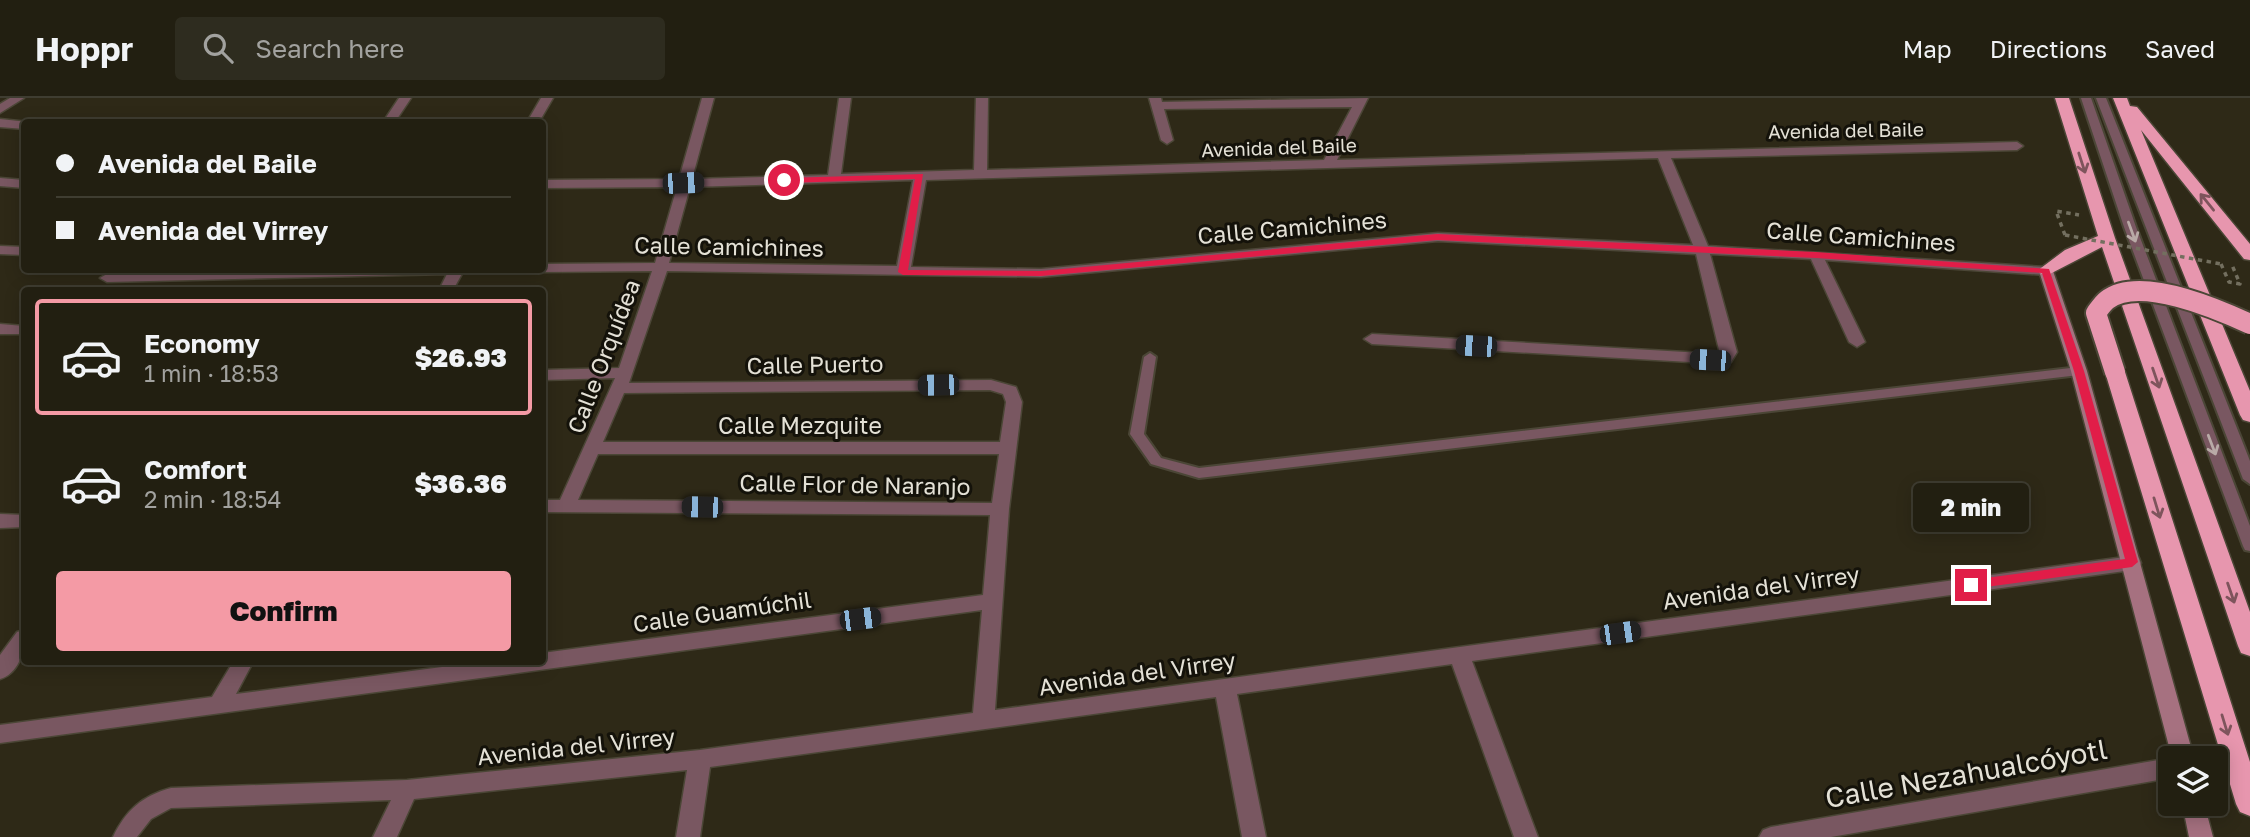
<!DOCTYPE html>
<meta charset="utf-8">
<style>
body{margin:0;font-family:"Golos Text",sans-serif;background:#2e2c1f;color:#f1f3f6;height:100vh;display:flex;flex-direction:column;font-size:26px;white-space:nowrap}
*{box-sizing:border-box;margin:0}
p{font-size:23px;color:#a2a29f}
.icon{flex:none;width:38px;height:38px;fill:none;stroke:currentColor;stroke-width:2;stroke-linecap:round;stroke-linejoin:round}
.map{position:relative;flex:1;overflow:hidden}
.side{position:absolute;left:21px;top:189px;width:525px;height:378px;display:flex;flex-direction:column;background:#221f11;border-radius:7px;box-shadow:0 4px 18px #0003,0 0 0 2px #3f3d31}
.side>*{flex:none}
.hud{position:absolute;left:21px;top:21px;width:525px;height:154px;border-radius:7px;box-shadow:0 4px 18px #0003,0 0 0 2px #3f3d31;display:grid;align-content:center;height:154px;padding:0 35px;background:#221f11}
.fabs{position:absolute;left:2158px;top:648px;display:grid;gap:14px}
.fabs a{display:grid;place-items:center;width:70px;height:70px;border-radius:7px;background:#221f11;box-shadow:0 4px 18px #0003,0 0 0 2px #3f3d31;font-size:35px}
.end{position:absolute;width:32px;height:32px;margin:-16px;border:9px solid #e11d48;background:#fff;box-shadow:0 0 0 4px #fff}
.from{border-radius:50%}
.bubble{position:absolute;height:49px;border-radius:7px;background:#221f11;box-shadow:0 4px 18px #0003,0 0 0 2px #3f3d31;font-size:23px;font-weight:800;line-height:49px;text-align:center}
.car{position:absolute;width:21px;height:42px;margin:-21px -10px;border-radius:9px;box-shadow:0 0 5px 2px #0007;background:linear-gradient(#222 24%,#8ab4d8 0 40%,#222 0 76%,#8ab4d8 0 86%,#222 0)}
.hud b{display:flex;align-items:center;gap:24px;height:66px;font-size:26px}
.hud b+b{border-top:2px solid #3f3d31}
.hud i{width:18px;height:18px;background:#f1f3f6}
ul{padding:12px 0 0;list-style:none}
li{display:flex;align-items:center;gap:21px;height:116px;margin:0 14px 10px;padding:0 21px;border:4px solid transparent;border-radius:7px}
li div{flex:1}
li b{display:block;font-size:26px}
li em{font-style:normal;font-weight:800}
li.active{border-color:#f49aa5}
li>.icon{width:63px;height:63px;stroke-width:1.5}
.cta{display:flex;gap:14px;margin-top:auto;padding:14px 35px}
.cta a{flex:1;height:80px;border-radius:7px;background:#f49aa5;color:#111;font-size:28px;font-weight:800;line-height:80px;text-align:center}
header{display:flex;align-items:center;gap:42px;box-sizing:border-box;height:98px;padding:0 35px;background:#221f11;border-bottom:2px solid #3f3d31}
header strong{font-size:33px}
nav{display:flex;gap:38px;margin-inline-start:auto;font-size:24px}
.search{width:490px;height:63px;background:#2e2c1f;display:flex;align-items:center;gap:18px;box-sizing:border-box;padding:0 24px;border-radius:7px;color:#a2a29f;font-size:26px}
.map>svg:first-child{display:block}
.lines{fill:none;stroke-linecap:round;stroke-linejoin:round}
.lane-casing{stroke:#4b4636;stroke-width:4}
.street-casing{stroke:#4b4636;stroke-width:3}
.secondary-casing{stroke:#4b4636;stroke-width:3}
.highway-casing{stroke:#4b4636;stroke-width:3}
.path{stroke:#736f5f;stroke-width:3.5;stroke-dasharray:4.5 4.5;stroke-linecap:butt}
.lane{fill:#795761;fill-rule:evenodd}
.street{fill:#795761;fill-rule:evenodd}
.secondary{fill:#a67180;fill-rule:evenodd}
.highway{fill:#e796ae;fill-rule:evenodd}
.highway-bridge-far1-casing{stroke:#4b4636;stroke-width:18;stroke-linecap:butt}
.highway-bridge-casing{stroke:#4b4636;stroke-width:24;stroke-linecap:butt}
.path-bridge{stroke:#736f5f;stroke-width:3.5;stroke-dasharray:4.5 4.5;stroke-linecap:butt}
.highway-bridge-far1{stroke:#e796ae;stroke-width:16}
.highway-bridge{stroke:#e796ae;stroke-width:20}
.oneway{stroke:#7e545c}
.oneway2{stroke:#b9aaa7}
.route{fill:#e11d48}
.labels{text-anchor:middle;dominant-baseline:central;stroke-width:6;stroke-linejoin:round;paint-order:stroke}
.far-street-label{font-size:19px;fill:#e4e1d6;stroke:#14120a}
.street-label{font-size:23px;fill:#e4e1d6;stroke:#14120a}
.near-street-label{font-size:28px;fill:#e4e1d6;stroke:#14120a}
</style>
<header>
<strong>Hoppr</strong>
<div class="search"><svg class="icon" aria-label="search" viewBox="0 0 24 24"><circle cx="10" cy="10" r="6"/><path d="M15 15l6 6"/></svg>Search here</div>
<nav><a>Map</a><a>Directions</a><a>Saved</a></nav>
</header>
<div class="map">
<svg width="2250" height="739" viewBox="0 0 2250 739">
<rect width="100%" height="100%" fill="#2e2917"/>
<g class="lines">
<!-- lane casing -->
<g class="lane-casing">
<path id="lane" d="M2081 0H2091L2136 129 2250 428V453L2245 452 2243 448 2124 129Z
M2096 0H2106L2250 363V386L2243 381Z
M1150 255 1156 259 1144 336 1161 360 1199 370 2079 269 2085 273 2079 277 1199 380 1151 366 1130 336 1144 259Z"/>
</g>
<!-- street casing -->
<g class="street-casing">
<path id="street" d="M10 0H24L0 15V6Z
M399 0H411L395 24H383Z
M541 0H553L539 24H527Z
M702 0H714L692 81 828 77 839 0H851L841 76 974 72 976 0H988L987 72 1324 62 1352 9 1164 11 1173 42 1167 46 1161 42 1149 0H1161L1162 4 1368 0 1337 62 2017 44 2023 48 2017 52 1671 60 1708 148 2046 169 2053 173 2046 177 1825 162 1865 244 1857 249 1849 244 1811 161 1710 156 1737 254 1731 264 1725 266 1372 246 1364 241 1372 236 1720 256 1696 156 1438 143 1041 179 667 173 629 285 991 282 1016 289 1022 304 1009 411 995 612 2132 458 2139 460 2141 465 2139 470 2132 472 1472 563 1538 739H1514L1452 566 1237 596 1266 739H1242L1216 599 710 669 700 739H676L687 672 414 701 397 739H373L391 702 171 710 151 721 137 739H113C126 712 142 698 171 690L407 682 700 652 973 615 982 512 0 645V627L212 599 233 564H253L236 596 480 564H542V555L983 497 990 417 542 414V402H560L615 280 542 282V272L619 270 652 173 542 174 536 172H542V166L655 165 677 89 542 90V82L679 81ZM1658 60 1693 147 1438 135 1041 171 911 169 926 82ZM913 82 897 168 669 165 690 89ZM990 292 1003 296 1006 304 1000 344H603L624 295ZM598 356H999L992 405 578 402Z
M0 21 28 24H24V31L0 29Z
M0 80 24 82V90L0 88Z
M0 148 24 149V157L0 156Z
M284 172H464L453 192H439L447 176 107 184 100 180 107 176Z
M0 226 24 228V236H0Z
M0 416 24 417V429L0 430Z
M24 532C26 550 20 575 0 581V557L17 534Z
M2170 660V680L1831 739H1759L1763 732 1771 729Z"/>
</g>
<!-- secondary casing -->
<g class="secondary-casing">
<path id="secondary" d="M2046 169 2053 173 2087 273 2194 660H2172L2071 273 2039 173Z
M2182 705H2204L2213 739H2189Z"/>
</g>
<!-- highway casing -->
<g class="highway-casing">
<path id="highway" d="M2055 0H2069L2115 140 2250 514V558L2241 555 2238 548 2102 149 2046 178 2037 173 2065 152 2098 138Z
M2113 0H2127L2130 8 2137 9 2250 146V162L2244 161 2141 32 2250 293V324L2243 322 2240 317Z
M2115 268 2122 270 2125 274 2250 664V718L2240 714 2236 706 2105 274 2108 270Z"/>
</g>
<!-- path -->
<path class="path" d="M2065 137 2056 113 2079 117
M2221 166 2229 184 2240 186 2232 167"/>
<!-- lane -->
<use href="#lane" class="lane"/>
<!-- street -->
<use href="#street" class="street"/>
<!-- secondary -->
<use href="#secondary" class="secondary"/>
<!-- highway -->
<use href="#highway" class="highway"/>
<!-- highway-bridge-far1 casing -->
<g class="highway-bridge-far1-casing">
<path id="highway-bridge-far1" d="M2133 195H2150"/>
</g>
<!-- highway-bridge casing -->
<g class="highway-bridge-casing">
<path id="highway-bridge" d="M2115 274 2096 215C2099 211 2103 205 2107 202 2139 177 2218 211 2250 226"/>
</g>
<!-- path-bridge -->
<path class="path-bridge" d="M2065 137 2221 166"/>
<!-- highway-bridge-far1 -->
<use href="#highway-bridge-far1" class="highway-bridge-far1"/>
<!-- highway-bridge -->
<use href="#highway-bridge" class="highway-bridge"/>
</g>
<!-- one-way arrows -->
<defs><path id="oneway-shaft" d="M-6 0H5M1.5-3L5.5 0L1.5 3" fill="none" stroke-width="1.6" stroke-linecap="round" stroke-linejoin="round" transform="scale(1.75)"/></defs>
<g class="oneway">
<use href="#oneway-shaft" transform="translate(2082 65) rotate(72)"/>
<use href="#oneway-shaft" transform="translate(2207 104) rotate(-129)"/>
<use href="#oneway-shaft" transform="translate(2156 280) rotate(71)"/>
<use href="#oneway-shaft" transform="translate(2157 410) rotate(73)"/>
<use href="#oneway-shaft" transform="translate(2231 495) rotate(71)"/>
<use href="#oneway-shaft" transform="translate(2225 627) rotate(73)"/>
</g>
<g class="oneway2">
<use href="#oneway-shaft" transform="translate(2132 134) rotate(70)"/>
<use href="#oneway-shaft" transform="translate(2212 347) rotate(69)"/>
</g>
<!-- route -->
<path class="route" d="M923 76 908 172 1041 173 1437 136 1816 154 2049 171 2084 273 2138 464 2132 469 1971 491 1964 487 1971 482 2125 461 2074 273 2042 175 1816 160 1437 142 1041 178 903 177 898 174 915 81 784 85 780 82 784 80Z"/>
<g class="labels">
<!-- far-street labels -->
<g class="far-street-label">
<text transform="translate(1846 32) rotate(-1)">Avenida del Baile</text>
<text transform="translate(1279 49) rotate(-2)">Avenida del Baile</text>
</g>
<!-- street labels -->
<g class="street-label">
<text transform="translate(1292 129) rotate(-5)">Calle Camichines</text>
<text transform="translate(1861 138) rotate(4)">Calle Camichines</text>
<text transform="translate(729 148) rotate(1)">Calle Camichines</text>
<text transform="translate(603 258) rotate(-69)">Calle Orquídea</text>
<text transform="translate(815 266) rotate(-1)">Calle Puerto</text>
<text x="800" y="327">Calle Mezquite</text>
<text transform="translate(855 386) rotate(1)">Calle Flor de Naranjo</text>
<text transform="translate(1761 489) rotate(-8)">Avenida del Virrey</text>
<text transform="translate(722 513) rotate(-8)">Calle Guamúchil</text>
<text transform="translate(1137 575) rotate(-8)">Avenida del Virrey</text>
<text transform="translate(576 648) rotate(-6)">Avenida del Virrey</text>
</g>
<!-- near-street labels -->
<g class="near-street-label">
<text transform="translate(1966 675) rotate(-10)">Calle Nezahualcóyotl</text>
</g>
</g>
</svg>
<div class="fabs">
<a><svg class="icon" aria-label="layers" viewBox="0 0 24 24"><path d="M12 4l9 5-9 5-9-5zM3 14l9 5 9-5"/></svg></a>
</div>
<i class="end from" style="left:784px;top:82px"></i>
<i class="end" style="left:1971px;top:487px"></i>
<div class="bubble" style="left:1913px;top:385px;width:116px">2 min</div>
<i class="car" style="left:683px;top:85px;rotate:88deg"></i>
<i class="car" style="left:1476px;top:248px;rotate:273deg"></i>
<i class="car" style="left:1710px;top:262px;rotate:273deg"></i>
<i class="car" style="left:938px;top:287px;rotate:269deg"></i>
<i class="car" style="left:702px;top:409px;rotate:271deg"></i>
<i class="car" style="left:860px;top:521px;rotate:83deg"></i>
<i class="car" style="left:1620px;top:535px;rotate:82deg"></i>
<div class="hud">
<b><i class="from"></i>Avenida del Baile</b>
<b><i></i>Avenida del Virrey</b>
</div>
<section class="side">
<ul>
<li class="active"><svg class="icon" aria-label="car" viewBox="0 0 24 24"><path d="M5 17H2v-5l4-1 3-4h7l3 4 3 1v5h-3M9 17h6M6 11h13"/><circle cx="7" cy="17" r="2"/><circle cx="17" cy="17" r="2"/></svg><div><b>Economy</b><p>1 min · 18:53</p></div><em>$26.93</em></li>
<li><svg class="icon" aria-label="car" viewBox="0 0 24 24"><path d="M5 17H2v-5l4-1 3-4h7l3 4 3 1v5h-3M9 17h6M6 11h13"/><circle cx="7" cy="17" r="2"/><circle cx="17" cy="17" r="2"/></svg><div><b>Comfort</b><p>2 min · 18:54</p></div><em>$36.36</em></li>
</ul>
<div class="cta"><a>Confirm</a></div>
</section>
</div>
